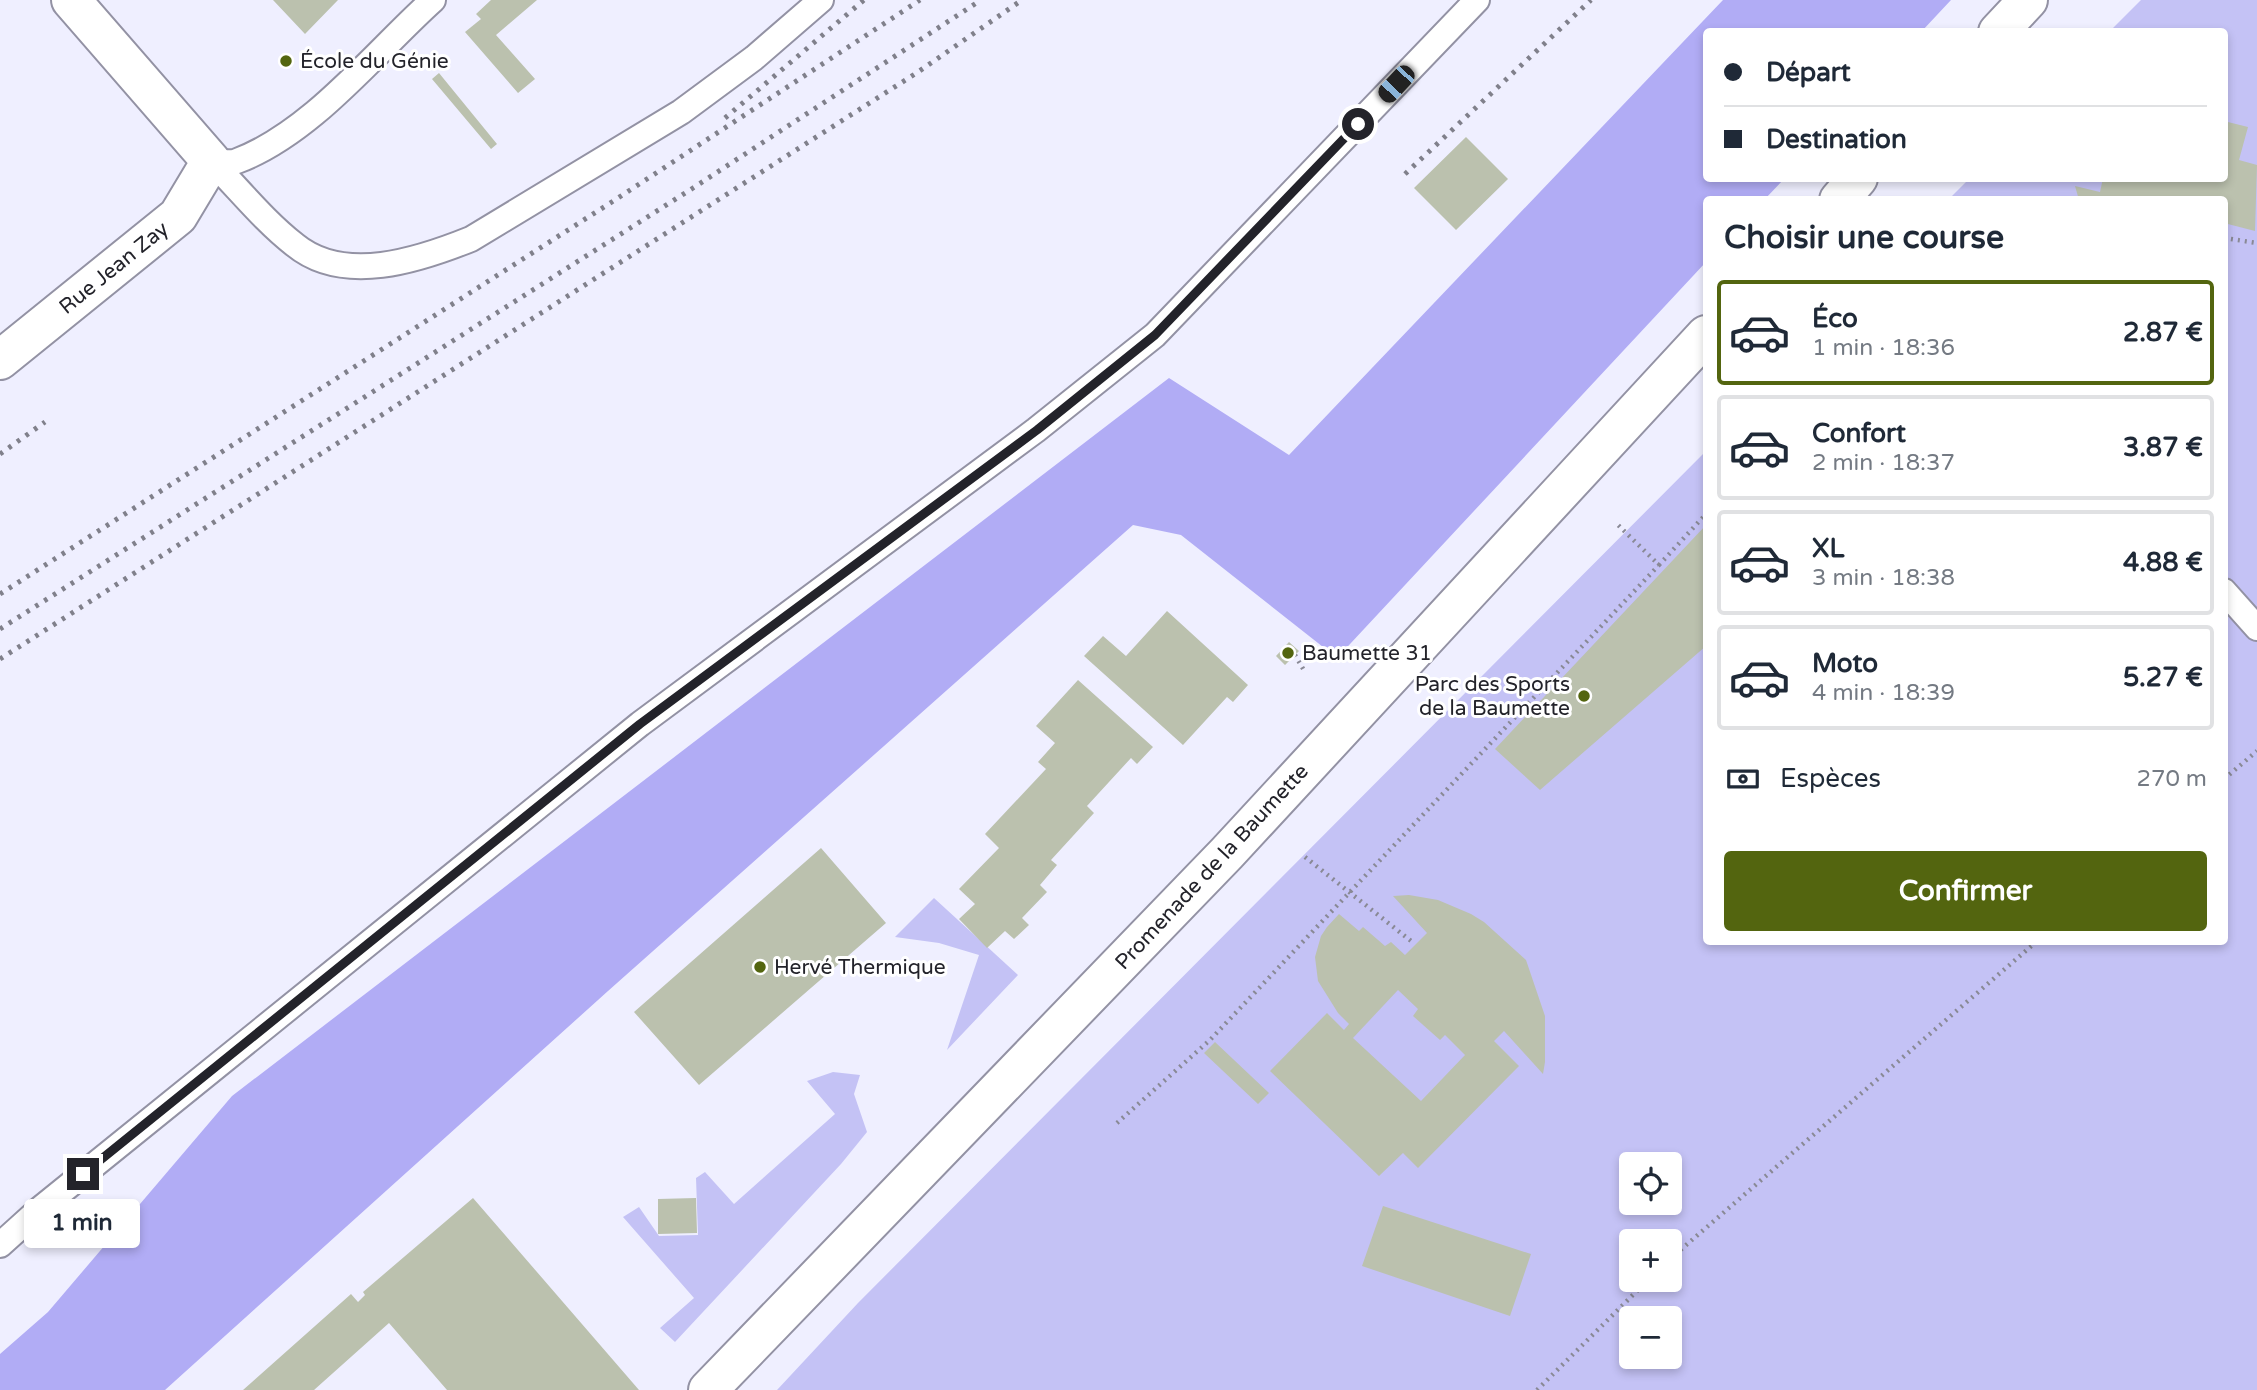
<!DOCTYPE html>
<html lang="fr">
<meta charset="utf-8">
<style>
body{margin:0;font-family:"Varela Round",sans-serif;background:#f6f6f7;color:#1f2937;height:100vh;display:flex;flex-direction:column;font-size:26px;white-space:nowrap}
*{box-sizing:border-box;margin:0}
p{font-size:23px;color:#747a83}
.icon{flex:none;width:38px;height:38px;fill:none;stroke:currentColor;stroke-width:2;stroke-linecap:round;stroke-linejoin:round}
.map{position:relative;flex:1;overflow:hidden}
.side{position:absolute;left:1703px;top:196px;width:525px;height:749px;display:flex;flex-direction:column;background:#fff;border-radius:7px;box-shadow:0 4px 10px #0003}
.side>*{flex:none}
.guide{position:absolute;left:1703px;top:28px;width:525px;height:154px;border-radius:7px;box-shadow:0 4px 10px #0003;display:grid;align-content:center;height:154px;padding:0 21px;background:#fff}
.tools{position:absolute;left:1619px;top:1152px;display:grid;gap:14px}
.tools a{display:grid;place-items:center;width:63px;height:63px;border-radius:7px;background:#fff;box-shadow:0 4px 10px #0003;font-size:35px}
.end{position:absolute;width:32px;height:32px;margin:-16px;border:9px solid #23232a;background:#fff;box-shadow:0 0 0 4px #fff}
.from{border-radius:50%}
.bubble{position:absolute;height:49px;border-radius:7px;background:#fff;box-shadow:0 4px 10px #0003;font-size:23px;font-weight:800;line-height:49px;text-align:center}
.car{position:absolute;width:21px;height:42px;margin:-21px -10px;border-radius:9px;box-shadow:0 0 5px 2px #0007;background:linear-gradient(#222 24%,#8ab4d8 0 40%,#222 0 76%,#8ab4d8 0 86%,#222 0)}
.guide b{display:flex;align-items:center;gap:24px;height:66px;font-size:26px}
.guide b+b{border-top:2px solid #e0e1e3}
.guide i{width:18px;height:18px;background:#1f2937}
ul{padding:0;list-style:none}
li{display:flex;align-items:center;gap:21px;height:105px;margin:0 14px 10px;padding:0 7px;border:4px solid #e0e1e3;border-radius:7px}
li div{flex:1}
li b{display:block;font-size:26px}
li em{font-style:normal;font-weight:800}
li.current{border-color:#53650f}
li>.icon{width:63px;height:63px;stroke-width:1.5}
h2{padding:0 21px;font-size:32px;line-height:84px}
.pay{display:flex;align-items:center;gap:18px;height:77px;padding:0 21px;font-size:26px}
.pay p{margin-inline-start:auto}
.cta{display:flex;gap:14px;margin-top:auto;padding:14px 21px}
.cta a{flex:1;height:80px;border-radius:7px;background:#53650f;color:#fff;font-size:28px;font-weight:800;line-height:80px;text-align:center}
.map>svg:first-child{display:block}
.green{fill:#c4c2f5;fill-rule:evenodd}
.forest{fill:#b1acf5}
.building{fill:#bbc1ae;fill-rule:evenodd}
.lines{fill:none;stroke-linecap:round;stroke-linejoin:round}
.service-casing{stroke:#9392a4;stroke-width:28}
.minor-casing{stroke:#9392a4;stroke-width:42}
.tertiary-casing{stroke:#9392a4;stroke-width:42}
.path{stroke:#898995;stroke-width:4.5;stroke-dasharray:2 5;stroke-linecap:butt}
.service{stroke:#fff;stroke-width:24}
.minor{stroke:#fff;stroke-width:38}
.tertiary{stroke:#fff;stroke-width:38}
.rail{stroke:#80808b;stroke-width:5;stroke-dasharray:3.5 7;stroke-linecap:butt}
.route{stroke:#23232a;stroke-width:9}
.poi-dot{fill:#53650f;stroke:#fff;stroke-width:2.5}
.labels{text-anchor:middle;dominant-baseline:central;stroke-width:6;stroke-linejoin:round;paint-order:stroke}
.poi-label{font-size:21px;fill:#23232a;stroke:#fff;text-anchor:start}
.street-label{font-size:21px;fill:#23232a;stroke:#fff}
</style>
<div class="map">
<svg width="2257" height="1390" viewBox="0 0 2257 1390">
<rect width="100%" height="100%" fill="#efefff"/>
<!-- green -->
<path class="green" d="M2141 0H2257V1390H777L858 1303 1706 451V942H2224V200L1949 199 1969 179 2224 178V32L2110 31ZM1631 1164H1670V1202H1631ZM1631 1241H1670V1279H1631ZM1631 1318H1670V1356H1631Z
M934 898 1018 975 947 1050 979 955 939 943 895 937Z
M833 1072 860 1075 854 1094 867 1132 841 1164 675 1342 660 1328 694 1298 623 1217 639 1207 659 1236 698 1235 696 1178 705 1172 734 1204 835 1114 807 1081Z"/>
<!-- forest -->
<path class="forest" d="M1723 0H1951L1922 31 1706 32V178L1784 179 1765 199 1706 200V262L1337 658 1181 535 1133 525 608 991 165 1390H0V1354L48 1312 232 1096 1169 378 1289 455Z"/>
<!-- building -->
<path class="building" d="M273 0H338L305 34Z
M491 0H537L496 35 535 79 518 93 465 32 481 19 476 14Z
M439 73 497 144 491 149 432 79Z
M2224 121 2248 127 2239 160 2257 165 2255 231 2224 223V200H2079L2075 186 2100 192 2103 178H2224Z
M1466 137 1508 179 1456 230 1414 188Z
M1706 525V646L1540 790 1495 749Z
M1167 611 1248 685 1233 702 1227 697 1183 745 1084 656 1103 636 1126 656Z
M1289 642 1299 651 1285 665 1276 656Z
M1078 680 1153 747 1137 764 1131 758 1087 806 1094 813 1051 860 1057 865 1040 885 1047 892 1022 918 1029 925 1014 939 1005 931 987 948 959 919 975 904 959 889 999 848 985 834 1046 769 1038 762 1055 743 1036 726Z
M821 848 886 923 699 1085 634 1012Z
M1409 895 1438 900 1471 914 1484 922 1526 960 1545 1016V1062L1543 1074 1504 1031 1494 1041 1519 1066 1418 1168 1403 1153 1379 1176 1270 1071 1327 1013 1344 1030 1349 1024 1338 1013 1318 981 1315 957 1321 936 1327 927 1339 914 1359 931 1363 927 1385 946 1391 942 1405 955 1427 933 1393 896ZM1398 990 1418 1009 1413 1016 1440 1040 1445 1035 1465 1055 1421 1101 1353 1038Z
M1215 1042 1269 1093 1258 1104 1204 1053Z
M473 1198 639 1390H447L389 1323 314 1390H243L351 1294 358 1302 365 1295 363 1292Z
M696 1198 697 1233 658 1234V1199Z
M1383 1206 1531 1254 1510 1316 1362 1266Z"/>
<g class="lines">
<!-- service casing -->
<g class="service-casing">
<path id="service" d="M211 161C238 188 264 221 295 245 344 285 419 260 471 239L681 112 754 58 821 0
M211 161C219 161 230 164 237 161 312 133 375 52 433 0
M2224 591 2257 628
M0 1245 40 1209 640 724 1036 430 1155 335 1477 0"/>
</g>
<!-- minor casing -->
<g class="minor-casing">
<path id="minor" d="M0 360 178 216 211 161 71 0"/>
</g>
<!-- tertiary casing -->
<g class="tertiary-casing">
<path id="tertiary" d="M1998 32 2028 0
M1839 200 1858 178
M708 1390 1227 853 1706 335"/>
</g>
<!-- path -->
<path class="path" d="M2224 238 2257 243
M1659 565 1706 514
M1295 655 1305 672
M2224 779 2257 751
M1305 857 1411 941
M1117 1123 1210 1040 1659 565 1616 523
M1670 1259 2036 942
M1537 1390 1649 1279"/>
<!-- service -->
<use href="#service" class="service"/>
<!-- minor -->
<use href="#minor" class="minor"/>
<!-- tertiary -->
<use href="#tertiary" class="tertiary"/>
<!-- rail -->
<path class="rail" d="M725 118 864 0
M1405 174 1591 0
M0 454 45 422
M0 594 618 198 920 0
M0 629 693 188 981 0
M0 659 918 72 1022 0"/>
</g>
<g class="lines">
<!-- route -->
<path class="route" d="M83 1174 640 724 1037 430 1155 335 1358 124"/>
</g>
<!-- markers -->
<g class="poi-dot">
<circle cx="286" cy="61" r="7"/>
<circle cx="1288" cy="653" r="7"/>
<circle cx="1584" cy="696" r="7"/>
<circle cx="760" cy="967" r="7"/>
</g>
<g class="labels">
<!-- poi labels -->
<g class="poi-label">
<text x="300" y="61">École du Génie</text>
<text x="1302" y="653">Baumette 31</text>
<text x="1570" y="684" text-anchor="end">Parc des Sports<tspan x="1570" dy="24">de la Baumette</tspan></text>
<text x="774" y="967">Hervé Thermique</text>
</g>
<!-- street labels -->
<g class="street-label">
<text transform="translate(114 268) rotate(-39)">Rue Jean Zay</text>
<text transform="translate(1212 867) rotate(-47)">Promenade de la Baumette</text>
</g>
</g>
</svg>
<div class="tools">
<a><svg class="icon" aria-label="locate" viewBox="0 0 24 24"><circle cx="12" cy="12" r="6"/><path d="M12 2v4M12 18v4M2 12h4M18 12h4"/></svg></a>
<a>+</a>
<a>−</a>
</div>
<i class="end from" style="left:1358px;top:124px"></i>
<i class="end" style="left:83px;top:1174px"></i>
<div class="bubble" style="left:24px;top:1199px;width:116px">1 min</div>
<i class="car" style="left:1396px;top:84px;rotate:223deg"></i>
<div class="guide">
<b><i class="from"></i>Départ</b>
<b><i></i>Destination</b>
</div>
<section class="side">
<h2>Choisir une course</h2>
<ul>
<li class="current"><svg class="icon" aria-label="car" viewBox="0 0 24 24"><path d="M5 17H2v-5l4-1 3-4h7l3 4 3 1v5h-3M9 17h6M6 11h13"/><circle cx="7" cy="17" r="2"/><circle cx="17" cy="17" r="2"/></svg><div><b>Éco</b><p>1 min · 18:36</p></div><em>2.87 €</em></li>
<li><svg class="icon" aria-label="car" viewBox="0 0 24 24"><path d="M5 17H2v-5l4-1 3-4h7l3 4 3 1v5h-3M9 17h6M6 11h13"/><circle cx="7" cy="17" r="2"/><circle cx="17" cy="17" r="2"/></svg><div><b>Confort</b><p>2 min · 18:37</p></div><em>3.87 €</em></li>
<li><svg class="icon" aria-label="car" viewBox="0 0 24 24"><path d="M5 17H2v-5l4-1 3-4h7l3 4 3 1v5h-3M9 17h6M6 11h13"/><circle cx="7" cy="17" r="2"/><circle cx="17" cy="17" r="2"/></svg><div><b>XL</b><p>3 min · 18:38</p></div><em>4.88 €</em></li>
<li><svg class="icon" aria-label="car" viewBox="0 0 24 24"><path d="M5 17H2v-5l4-1 3-4h7l3 4 3 1v5h-3M9 17h6M6 11h13"/><circle cx="7" cy="17" r="2"/><circle cx="17" cy="17" r="2"/></svg><div><b>Moto</b><p>4 min · 18:39</p></div><em>5.27 €</em></li>
</ul>
<div class="pay"><svg class="icon" aria-label="cash" viewBox="0 0 24 24"><path d="M3 7h18v10H3z"/><circle cx="12" cy="12" r="2"/></svg>Espèces<p>270 m</p></div>
<div class="cta"><a>Confirmer</a></div>
</section>
</div>
